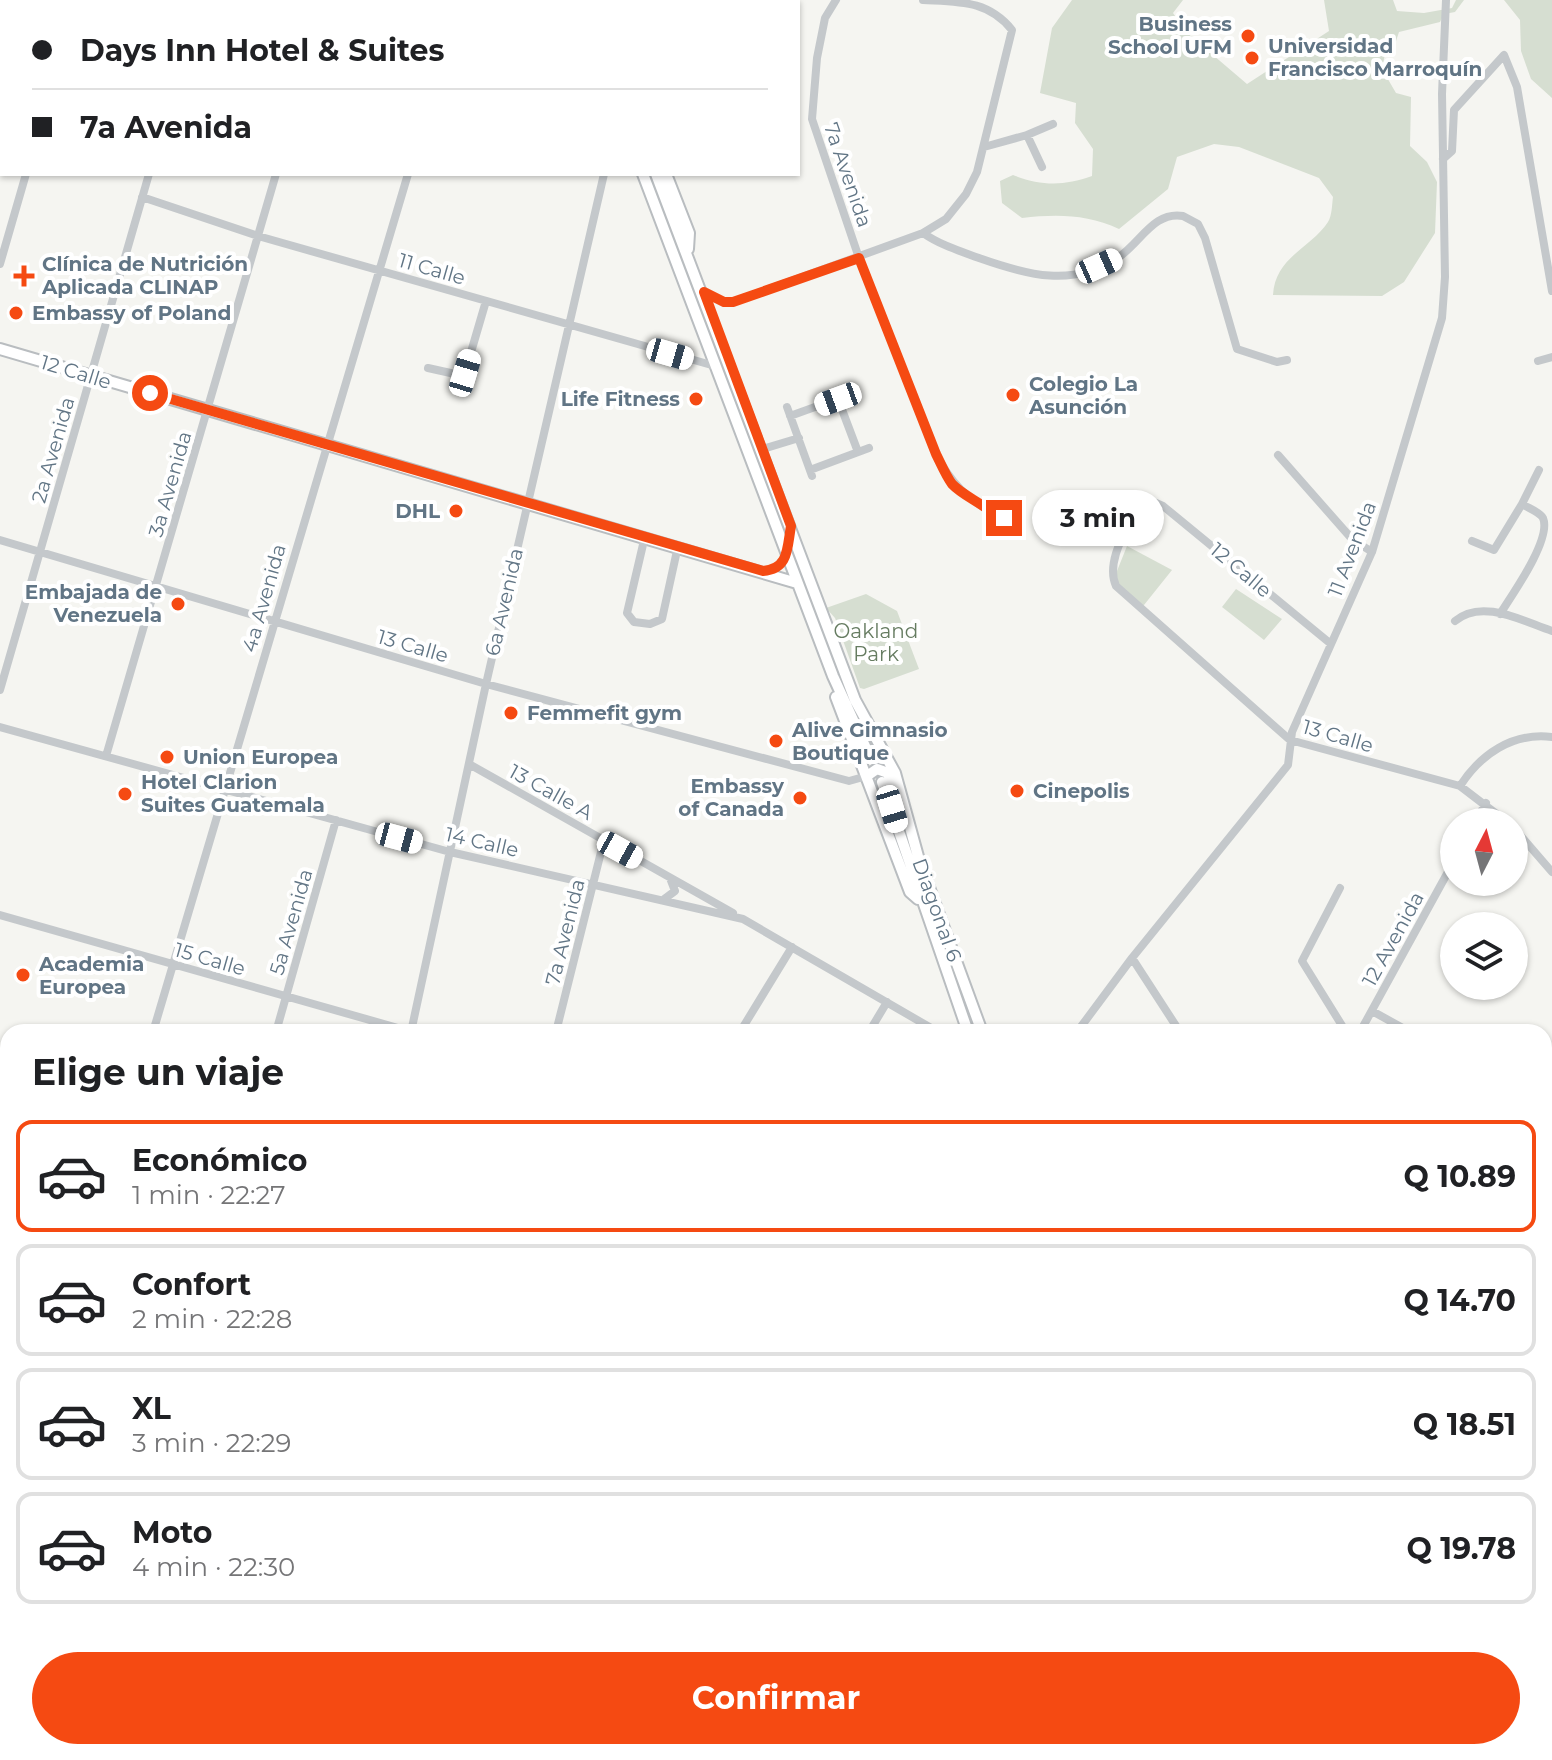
<!DOCTYPE html>
<html lang="es">
<meta charset="utf-8">
<style>
body{margin:0;font-family:Montserrat,sans-serif;background:#f2f2f2;color:#202124;height:100vh;display:flex;flex-direction:column;font-size:30px;white-space:nowrap}
*{box-sizing:border-box;margin:0}
p{font-size:26px;color:#757577}
.icon{flex:none;width:44px;height:44px;fill:none;stroke:currentColor;stroke-width:2;stroke-linecap:round;stroke-linejoin:round}
.map{position:relative;flex:1;overflow:hidden}
.sheet{position:absolute;left:0px;top:1024px;width:1552px;height:736px;display:flex;flex-direction:column;background:#fff;border-radius:24px 24px 0 0;box-shadow:0 2px 6px #0004}
.sheet>*{flex:none}
.top-card{position:absolute;left:0px;top:0px;width:800px;height:176px;box-shadow:0 2px 6px #0004;display:grid;align-content:center;height:176px;padding:0 32px;background:#fff}
.needle{width:52px;rotate:6deg}
.buttons{position:absolute;left:1440px;top:808px;display:grid;gap:16px}
.buttons a{display:grid;place-items:center;width:88px;height:88px;border-radius:50%;background:#fff;box-shadow:0 2px 6px #0004;font-size:40px}
.end{position:absolute;width:36px;height:36px;margin:-18px;border:10px solid #f54a12;background:#fff;box-shadow:0 0 0 4px #fff}
.from{border-radius:50%}
.bubble{position:absolute;height:56px;border-radius:28px;background:#fff;box-shadow:0 2px 6px #0004;font-size:26px;font-weight:700;line-height:56px;text-align:center}
.car{position:absolute;width:24px;height:48px;margin:-24px -12px;border-radius:10px;box-shadow:0 0 6px 2px #0007;background:linear-gradient(#fff 24%,#345 0 40%,#fff 0 76%,#345 0 86%,#fff 0)}
.top-card b{display:flex;align-items:center;gap:28px;height:76px;font-size:30px}
.top-card b+b{border-top:2px solid #e0e0e0}
.top-card i{width:20px;height:20px;background:#202124}
ul{padding:0;list-style:none}
li{display:flex;align-items:center;gap:24px;height:112px;margin:0 16px 12px;padding:0 16px;border:4px solid #e0e0e0;border-radius:16px}
li div{flex:1}
li b{display:block;font-size:30px}
li em{font-style:normal;font-weight:700}
li.on{border-color:#f54a12}
li>.icon{width:72px;height:72px;stroke-width:1.5}
h2{padding:0 32px;font-size:36px;line-height:96px}
.action{display:flex;gap:16px;margin-top:auto;padding:16px 32px}
.action a{flex:1;height:92px;border-radius:48px;background:#f54a12;color:#fff;font-size:32px;font-weight:700;line-height:92px;text-align:center}
.map>svg:first-child{display:block}
.green{fill:#d6ded1}
.lines{fill:none;stroke-linecap:round;stroke-linejoin:round}
.major-casing{stroke:#b9bdc0;stroke-width:14}
.highway-casing{stroke:#b8bcbe;stroke-width:16}
.minor{stroke:#c4c8cb;stroke-width:8}
.major{stroke:#fff;stroke-width:10}
.highway{stroke:#fff;stroke-width:12}
.route{stroke:#f54a12;stroke-width:10}
.poi-dot{fill:#f54a12;stroke:#fff;stroke-width:3}
.labels{text-anchor:middle;dominant-baseline:central;stroke-width:8;stroke-linejoin:round;paint-order:stroke}
.poi-label{font-size:20px;font-weight:bold;fill:#617585;stroke:#fff;text-anchor:start}
.street-label{font-size:20px;fill:#617585;stroke:#fff}
.park-label{font-size:20px;fill:#667c61;stroke:#fff}
</style>
<div class="map">
<svg width="1552" height="1760" viewBox="0 0 1552 1760">
<rect width="100%" height="100%" fill="#f5f5f1"/>
<!-- green -->
<path class="green" d="M1072 0H1183L1173 13 1186 32 1247 84 1329 31 1324 0H1393L1397 11 1424 13 1452 8 1456 0H1464L1455 12 1444 14 1440 22 1399 32 1396 41 1386 49 1382 69 1396 93 1411 97 1410 146 1427 162 1437 182 1435 233 1404 282 1382 296 1273 295C1275 257 1311 248 1328 222 1332 216 1332 204 1333 197L1319 178 1239 147 1214 144 1177 157 1168 189 1119 229C1087 214 1056 214 1022 218L1002 203 1000 181 1013 175C1041 186 1064 186 1092 176L1093 149 1075 123 1076 103 1040 93 1052 28Z
M1504 0H1552V98L1531 79 1521 51 1520 20Z
M1127 546 1172 570 1140 610 1117 585V571Z
M1236 589 1282 619 1264 640 1222 607Z
M866 594 897 611 919 669 864 689 860 688 835 618 826 608Z
M1552 1520V1630L1544 1625V1526Z"/>
<g class="lines">
<!-- major casing -->
<g class="major-casing">
<path id="major" d="M151 0 159 2
M638 2 639 0
M643 174 833 676 870 757
M656 174 855 700 895 773 919 860 982 1032
M666 174 689 233 688 249
M0 349 797 583
M836 697 910 892 918 899
M867 776 877 769 888 773 903 819
M882 782 968 1032
M1304 1752 1306 1760
M1316 1752 1319 1760"/>
</g>
<!-- highway casing -->
<g class="highway-casing">
<path id="highway" d="M0 1327 8 1332
M0 1344 8 1348
M753 1752 767 1760
M781 1752 795 1760"/>
</g>
<!-- minor -->
<path class="minor" d="M836 0 825 18 817 58 812 119 859 258 936 454C951 483 967 499 995 514
M118 2 120 0
M189 2V0
M305 2V0
M413 2V0
M530 2 531 0
M0 55H2
M1027 135 1053 124
M0 146H2
M984 147 1027 135 1042 167
M1443 159 1452 151 1454 110 1504 55 1517 87 1552 291
M142 197 258 236 715 366
M923 233C940 245 960 251 979 258 1027 275 1073 288 1119 257 1141 242 1154 211 1183 216L1198 224 1205 238 1237 349 1277 362 1287 360
M0 264 26 174
M704 292 724 302H733L923 233 946 219 966 194 977 172 1012 30C988 0 959 2 923 0
M1538 361 1552 357
M428 368 464 376 486 301
M838 399 858 452
M787 407 812 476
M790 416 851 394
M763 449 799 438
M1278 455 1352 539 1372 552
M810 470 869 448
M1522 504 1539 470
M995 516a5 5 0 1 1 10 0a5 5 0 1 1-10 0Z
M645 536 627 613 634 622 650 624 662 619 678 546
M0 540 486 684 849 781 867 776
M1472 541 1494 550 1522 504C1528 508 1540 512 1543 518 1552 539 1512 595 1500 614
M1455 621C1482 598 1522 621 1552 631
M1331 644 1163 506 1149 500 1137 507C1127 529 1105 562 1116 586L1290 740 1460 786 1507 822
M0 690 149 174
M0 727 450 852 743 919 938 1032
M106 756 276 174
M469 764 733 913
M1460 786C1480 755 1512 732 1552 737
M1475 822 1486 803
M1514 828 1552 872
M1340 888 1302 961 1346 1032
M663 900 675 891 670 878
M0 915 412 1032
M1132 958 1180 1032
M1372 1011 1410 1032
M153 1032 408 174
M276 1032 336 820
M411 1032 486 684 604 174
M556 1032 604 840
M740 1032 792 947
M869 1032 887 1002
M1077 1032 1132 958 1288 765 1292 732 1372 552 1442 318 1445 277 1442 94 1446 0
M1360 1032 1454 861
M1544 1119 1552 1097
M0 1135 8 1109
M1544 1340 1552 1345
M1544 1440 1552 1445
M1544 1458 1552 1453
M0 1479 8 1486
M1544 1522 1552 1517
M0 1633 8 1623
M325 1752 337 1760
M535 1752 550 1760
M1022 1752 1036 1760
M1269 1752 1284 1760
M1499 1752H1504
M138 1760 143 1752
M241 1760 244 1752
M427 1760 431 1752
M565 1760 570 1752
M703 1760 708 1752
M833 1760 838 1752
M967 1760 971 1752
M1099 1760 1103 1752
M1232 1760 1236 1752"/>
<!-- major -->
<use href="#major" class="major"/>
<!-- highway -->
<use href="#highway" class="highway"/>
</g>
<g class="lines">
<!-- route -->
<path class="route" d="M150 393 763 571C789 569 787 548 791 526L704 292 724 302H733L859 258 936 454C941 464 946 476 952 484 965 498 991 506 998 521L1004 518"/>
</g>
<!-- markers -->
<g class="poi-dot">
<circle cx="1248" cy="36" r="8"/>
<circle cx="1252" cy="58" r="8"/>
<path d="M20 264h8v8h8v8h-8v8h-8v-8h-8v-8h8z"/>
<circle cx="16" cy="313" r="8"/>
<circle cx="1013" cy="395" r="8"/>
<circle cx="696" cy="399" r="8"/>
<circle cx="456" cy="511" r="8"/>
<circle cx="178" cy="604" r="8"/>
<circle cx="511" cy="713" r="8"/>
<circle cx="776" cy="741" r="8"/>
<circle cx="167" cy="757" r="8"/>
<circle cx="1017" cy="791" r="8"/>
<circle cx="125" cy="794" r="8"/>
<circle cx="800" cy="798" r="8"/>
<circle cx="23" cy="975" r="8"/>
</g>
<g class="labels">
<!-- poi labels -->
<g class="poi-label">
<text x="1232" y="24" text-anchor="end">Business<tspan x="1232" dy="23">School UFM</tspan></text>
<text x="1268" y="46">Universidad<tspan x="1268" dy="23">Francisco Marroquín</tspan></text>
<text x="42" y="264">Clínica de Nutrición<tspan x="42" dy="23">Aplicada CLINAP</tspan></text>
<text x="32" y="313">Embassy of Poland</text>
<text x="1029" y="384">Colegio La<tspan x="1029" dy="23">Asunción</tspan></text>
<text x="680" y="399" text-anchor="end">Life Fitness</text>
<text x="440" y="511" text-anchor="end">DHL</text>
<text x="162" y="592" text-anchor="end">Embajada de<tspan x="162" dy="23">Venezuela</tspan></text>
<text x="527" y="713">Femmefit gym</text>
<text x="792" y="730">Alive Gimnasio<tspan x="792" dy="23">Boutique</tspan></text>
<text x="183" y="757">Union Europea</text>
<text x="141" y="782">Hotel Clarion<tspan x="141" dy="23">Suites Guatemala</tspan></text>
<text x="784" y="786" text-anchor="end">Embassy<tspan x="784" dy="23">of Canada</tspan></text>
<text x="1033" y="791">Cinepolis</text>
<text x="39" y="964">Academia<tspan x="39" dy="23">Europea</tspan></text>
</g>
<!-- street labels -->
<g class="street-label">
<text transform="translate(848 175) rotate(71)">7a Avenida</text>
<text transform="translate(432 269) rotate(16)">11 Calle</text>
<text transform="translate(76 372) rotate(17)">12 Calle</text>
<text transform="translate(53 450) rotate(-74)">2a Avenida</text>
<text transform="translate(170 484) rotate(-74)">3a Avenida</text>
<text transform="translate(1352 549) rotate(-69)">11 Avenida</text>
<text transform="translate(1241 570) rotate(40)">12 Calle</text>
<text transform="translate(264 598) rotate(-74)">4a Avenida</text>
<text transform="translate(504 602) rotate(-77)">6a Avenida</text>
<text transform="translate(413 646) rotate(16)">13 Calle</text>
<text transform="translate(1338 736) rotate(16)">13 Calle</text>
<text transform="translate(551 792) rotate(29)">13 Calle A</text>
<text transform="translate(482 842) rotate(13)">14 Calle</text>
<text transform="translate(937 910) rotate(70)">Diagonal 6</text>
<text transform="translate(291 922) rotate(-74)">5a Avenida</text>
<text transform="translate(565 932) rotate(-76)">7a Avenida</text>
<text transform="translate(1393 939) rotate(-61)">12 Avenida</text>
<text transform="translate(210 959) rotate(16)">15 Calle</text>
</g>
<!-- park labels -->
<g class="park-label">
<text x="876" y="631">Oakland<tspan x="876" dy="23">Park</tspan></text>
</g>
</g>
</svg>
<div class="buttons">
<a><svg class="needle" viewBox="-14 -14 28 28"><path d="M0-13l5 13h-10z" fill="#e53935"/><path d="M0 13l5-13h-10z" fill="#757577"/></svg></a>
<a><svg class="icon" aria-label="layers" viewBox="0 0 24 24"><path d="M12 4l9 5-9 5-9-5zM3 14l9 5 9-5"/></svg></a>
</div>
<i class="end from" style="left:150px;top:393px"></i>
<i class="end" style="left:1004px;top:518px"></i>
<div class="bubble" style="left:1032px;top:490px;width:132px">3 min</div>
<i class="car" style="left:1099px;top:266px;rotate:66deg"></i>
<i class="car" style="left:670px;top:354px;rotate:106deg"></i>
<i class="car" style="left:465px;top:373px;rotate:17deg"></i>
<i class="car" style="left:838px;top:399px;rotate:250deg"></i>
<i class="car" style="left:892px;top:809px;rotate:163deg"></i>
<i class="car" style="left:399px;top:838px;rotate:105deg"></i>
<i class="car" style="left:620px;top:850px;rotate:119deg"></i>
<div class="top-card">
<b><i class="from"></i>Days Inn Hotel &amp; Suites</b>
<b><i></i>7a Avenida</b>
</div>
<section class="sheet">
<h2>Elige un viaje</h2>
<ul>
<li class="on"><svg class="icon" aria-label="car" viewBox="0 0 24 24"><path d="M5 17H2v-5l4-1 3-4h7l3 4 3 1v5h-3M9 17h6M6 11h13"/><circle cx="7" cy="17" r="2"/><circle cx="17" cy="17" r="2"/></svg><div><b>Económico</b><p>1 min · 22:27</p></div><em>Q 10.89</em></li>
<li><svg class="icon" aria-label="car" viewBox="0 0 24 24"><path d="M5 17H2v-5l4-1 3-4h7l3 4 3 1v5h-3M9 17h6M6 11h13"/><circle cx="7" cy="17" r="2"/><circle cx="17" cy="17" r="2"/></svg><div><b>Confort</b><p>2 min · 22:28</p></div><em>Q 14.70</em></li>
<li><svg class="icon" aria-label="car" viewBox="0 0 24 24"><path d="M5 17H2v-5l4-1 3-4h7l3 4 3 1v5h-3M9 17h6M6 11h13"/><circle cx="7" cy="17" r="2"/><circle cx="17" cy="17" r="2"/></svg><div><b>XL</b><p>3 min · 22:29</p></div><em>Q 18.51</em></li>
<li><svg class="icon" aria-label="car" viewBox="0 0 24 24"><path d="M5 17H2v-5l4-1 3-4h7l3 4 3 1v5h-3M9 17h6M6 11h13"/><circle cx="7" cy="17" r="2"/><circle cx="17" cy="17" r="2"/></svg><div><b>Moto</b><p>4 min · 22:30</p></div><em>Q 19.78</em></li>
</ul>
<div class="action"><a>Confirmar</a></div>
</section>
</div>
